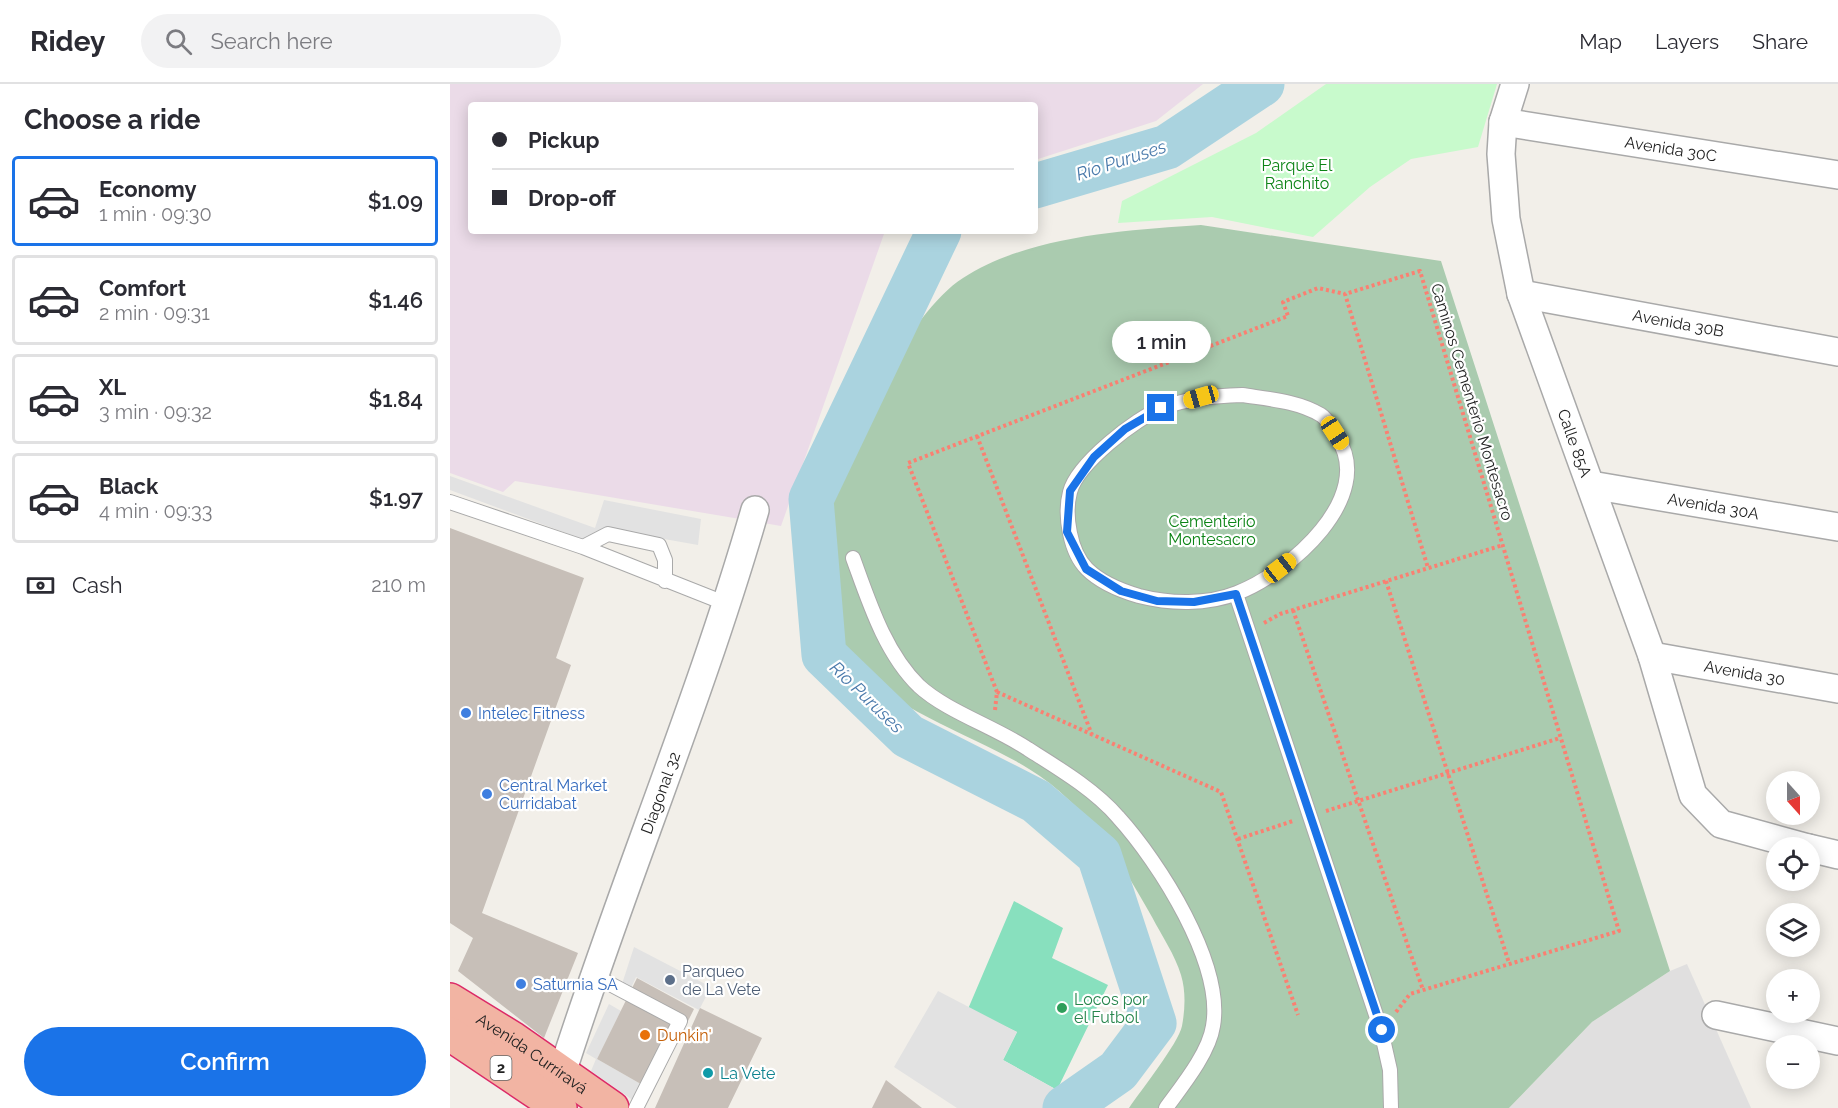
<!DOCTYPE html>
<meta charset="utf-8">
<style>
body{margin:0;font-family:Raleway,sans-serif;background:#f2f2f3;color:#2b2b33;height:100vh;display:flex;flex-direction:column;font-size:22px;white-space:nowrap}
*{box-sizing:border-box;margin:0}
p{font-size:20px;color:#7c7c81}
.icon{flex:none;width:33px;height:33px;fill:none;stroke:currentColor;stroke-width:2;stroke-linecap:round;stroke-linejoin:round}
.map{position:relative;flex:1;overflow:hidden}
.details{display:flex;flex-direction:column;background:#fff;width:450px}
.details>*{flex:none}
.banner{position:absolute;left:18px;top:18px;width:570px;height:132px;border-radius:6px;box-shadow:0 3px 15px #0003;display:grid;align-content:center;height:132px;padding:0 24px;background:#fff}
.needle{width:39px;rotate:159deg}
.fabs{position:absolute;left:1316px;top:687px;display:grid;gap:12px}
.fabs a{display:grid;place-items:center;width:54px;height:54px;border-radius:50%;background:#fff;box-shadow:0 3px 15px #0003;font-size:30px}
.end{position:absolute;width:27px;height:27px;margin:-14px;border:8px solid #1a73e8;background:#fff;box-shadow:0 0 0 3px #fff}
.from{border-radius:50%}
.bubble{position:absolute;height:42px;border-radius:21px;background:#fff;box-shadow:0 3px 15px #0003;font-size:20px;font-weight:600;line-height:42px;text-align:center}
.car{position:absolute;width:18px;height:36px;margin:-18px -9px;border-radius:8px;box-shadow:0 0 4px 2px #0007;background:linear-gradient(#f5c518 24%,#345 0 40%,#f5c518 0 76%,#345 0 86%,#f5c518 0)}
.banner b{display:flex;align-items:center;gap:21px;height:57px;font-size:22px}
.banner b+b{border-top:2px solid #e1e1e2}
.banner i{width:15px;height:15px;background:#2b2b33}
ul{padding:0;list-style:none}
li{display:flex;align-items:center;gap:18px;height:90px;margin:0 12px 9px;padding:0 12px;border:3px solid #e1e1e2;border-radius:6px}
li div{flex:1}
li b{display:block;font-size:22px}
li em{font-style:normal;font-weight:600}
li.current{border-color:#1a73e8}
li>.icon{width:54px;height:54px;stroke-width:1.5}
h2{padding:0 24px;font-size:27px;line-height:72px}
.pay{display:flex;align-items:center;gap:15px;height:66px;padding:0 24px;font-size:22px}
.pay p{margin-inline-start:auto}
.action{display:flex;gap:12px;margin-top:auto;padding:12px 24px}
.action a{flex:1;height:69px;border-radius:36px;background:#1a73e8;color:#fff;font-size:24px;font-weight:600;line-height:69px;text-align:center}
header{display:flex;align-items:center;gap:36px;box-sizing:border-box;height:84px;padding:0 30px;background:#fff;border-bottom:2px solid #e1e1e2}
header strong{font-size:28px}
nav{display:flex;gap:33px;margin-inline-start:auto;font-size:21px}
.search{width:420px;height:54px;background:#f2f2f3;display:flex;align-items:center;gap:15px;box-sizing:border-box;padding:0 21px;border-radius:33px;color:#7c7c81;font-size:22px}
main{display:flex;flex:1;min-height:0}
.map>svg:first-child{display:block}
.residential{fill:#e0dfdf}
.industrial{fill:#ebdbe8}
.cemetery{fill:#aacbaf}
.park{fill:#c8facc}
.pitch{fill:#88e0be}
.parking{fill:#e2e2e2}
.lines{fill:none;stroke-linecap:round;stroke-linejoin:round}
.river{stroke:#aad3df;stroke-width:45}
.building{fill:#c7bfb8}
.service-casing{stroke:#a9a9a9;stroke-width:16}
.minor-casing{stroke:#a9a9a9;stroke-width:30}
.trunk-casing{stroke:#dc2a67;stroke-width:36}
.path{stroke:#fa8072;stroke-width:4;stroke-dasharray:3 3;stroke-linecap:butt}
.service{stroke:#fff;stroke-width:14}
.minor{stroke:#fff;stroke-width:27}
.trunk{stroke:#f2b4a3;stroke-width:33}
.route{stroke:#1a73e8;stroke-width:8}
.shop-dot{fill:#3f7fe0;stroke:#fff;stroke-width:2}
.service-dot{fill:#5c6f8a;stroke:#fff;stroke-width:2}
.leisure-dot{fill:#2e9e5b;stroke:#fff;stroke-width:2}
.food-dot{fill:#e8710a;stroke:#fff;stroke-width:2}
.culture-dot{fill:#0f9aa8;stroke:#fff;stroke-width:2}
.labels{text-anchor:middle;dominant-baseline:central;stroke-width:4.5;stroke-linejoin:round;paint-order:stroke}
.shield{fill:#fff;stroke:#646464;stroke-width:1.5}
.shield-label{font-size:15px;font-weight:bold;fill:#222}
.street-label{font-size:16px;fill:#222;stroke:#fff}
.park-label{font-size:16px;fill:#0c8416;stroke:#fff}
.shop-label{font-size:16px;fill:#366cbe;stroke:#fff;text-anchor:start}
.service-label{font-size:16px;fill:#4e5e75;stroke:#fff;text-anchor:start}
.leisure-label{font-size:16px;fill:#27864d;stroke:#fff;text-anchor:start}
.food-label{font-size:16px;fill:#c56008;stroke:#fff;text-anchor:start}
.culture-label{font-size:16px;fill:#0d838f;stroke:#fff;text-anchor:start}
.water-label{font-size:18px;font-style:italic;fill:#4a7aab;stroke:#fff}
</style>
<header>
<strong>Ridey</strong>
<div class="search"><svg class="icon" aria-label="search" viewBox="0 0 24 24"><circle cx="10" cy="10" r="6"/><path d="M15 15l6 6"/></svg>Search here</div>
<nav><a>Map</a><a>Layers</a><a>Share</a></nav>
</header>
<main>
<section class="details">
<h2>Choose a ride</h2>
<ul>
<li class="current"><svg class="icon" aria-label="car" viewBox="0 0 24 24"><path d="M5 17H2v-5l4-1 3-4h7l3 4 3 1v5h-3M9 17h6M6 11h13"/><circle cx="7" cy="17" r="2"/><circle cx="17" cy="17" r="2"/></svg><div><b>Economy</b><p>1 min · 09:30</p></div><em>$1.09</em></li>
<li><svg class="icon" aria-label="car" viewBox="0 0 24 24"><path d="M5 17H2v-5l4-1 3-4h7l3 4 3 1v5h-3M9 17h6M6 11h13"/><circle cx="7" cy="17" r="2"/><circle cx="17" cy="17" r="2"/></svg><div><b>Comfort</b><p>2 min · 09:31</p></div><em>$1.46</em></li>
<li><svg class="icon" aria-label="car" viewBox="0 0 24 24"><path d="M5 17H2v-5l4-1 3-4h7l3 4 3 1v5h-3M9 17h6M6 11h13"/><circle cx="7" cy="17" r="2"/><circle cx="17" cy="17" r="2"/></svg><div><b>XL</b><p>3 min · 09:32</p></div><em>$1.84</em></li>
<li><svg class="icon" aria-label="car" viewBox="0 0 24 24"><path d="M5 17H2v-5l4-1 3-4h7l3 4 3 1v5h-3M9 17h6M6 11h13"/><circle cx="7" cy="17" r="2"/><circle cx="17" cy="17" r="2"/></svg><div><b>Black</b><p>4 min · 09:33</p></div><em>$1.97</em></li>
</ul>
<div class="pay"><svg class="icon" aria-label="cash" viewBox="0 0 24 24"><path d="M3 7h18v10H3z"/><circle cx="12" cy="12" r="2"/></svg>Cash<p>210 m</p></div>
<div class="action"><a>Confirm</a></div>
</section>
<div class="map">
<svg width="1388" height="1024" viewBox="0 0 1388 1024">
<rect width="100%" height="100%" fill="#f2efe9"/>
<!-- residential -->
<path class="residential" d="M1237 880 1301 1024H1059L1142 938 1220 887Z"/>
<!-- industrial -->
<path class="industrial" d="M0 0H753L706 37 585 76V21H21V147H435L331 442 65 397 53 408 0 389Z"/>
<!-- cemetery -->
<path class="cemetery" d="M751 141 991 177 1220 887 1142 938 1059 1024H679C691 1006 728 960 732 942 735 926 736 907 731 891 725 871 712 852 702 833 670 776 636 720 579 685 529 653 438 625 403 578 379 547 369 457 380 420 397 358 458 229 513 194 577 152 676 146 751 141Z"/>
<!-- park -->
<path class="park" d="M876 0H1047L1028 63 961 75 920 103 863 153 762 133 668 139 672 117 806 49Z"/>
<!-- pitch -->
<path class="pitch" d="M564 817 613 844 602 874 658 901 607 1006 553 976 567 948 518 925Z"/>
<!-- parking -->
<path class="parking" d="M0 392 145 444 154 416 251 435 248 461 152 444 140 458 0 406Z
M184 863 261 903 249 926 186 893 181 904 172 900Z
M488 907 567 948 553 976 607 1006 595 1024H507L444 983Z
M159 920 171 927 147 975 203 1007 194 1024 141 987 146 975 136 969Z"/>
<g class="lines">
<!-- river -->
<path class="river" d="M585 102 717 63 812 0
M489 147 361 415 374 571 458 652 586 717 649 771 704 939 668 987 615 1024"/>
</g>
<!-- building -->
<path class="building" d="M0 444 134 494 106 574 121 581 32 829 128 869 94 954 8 887 23 854 0 839Z
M187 894 244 925 203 1007 147 975Z
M250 924 312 954 278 1024H205Z
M436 996 472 1024H422Z"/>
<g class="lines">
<!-- service casing -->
<g class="service-casing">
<path id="service" d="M792 311C818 315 848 317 871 331 878 335 882 346 887 353 927 413 839 489 787 509 757 521 720 520 689 512 672 507 650 498 637 485 620 468 614 431 620 408 627 380 686 334 712 324 738 314 765 312 792 311Z
M0 418 133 463 277 520
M133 463 158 450 209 461 215 476V497
M403 474C419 518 435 569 469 602 496 627 545 643 578 665 608 684 645 706 668 733 709 778 774 880 763 942 759 969 732 1002 716 1024
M786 510 931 946 940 986 941 1024
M143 891 230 937 186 1024"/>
</g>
<!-- minor casing -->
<g class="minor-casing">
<g id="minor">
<path id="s1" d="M1065 0 1053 38 1051 70 1056 135 1071 210 1202 572 1243 711 1271 740 1358 764"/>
<path id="s2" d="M1053 38 1388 91"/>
<path id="s3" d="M1071 210 1388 268"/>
<path id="s4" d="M1141 401 1388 443"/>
<path id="s5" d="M1202 572 1388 605"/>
<path d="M1359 764 1388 771"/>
<path d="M1266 931 1388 957"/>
<path id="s6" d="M112 989C172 800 250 617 305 426"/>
</g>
</g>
<!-- trunk casing -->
<g class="trunk-casing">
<g id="trunk">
<path id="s7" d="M0 916 62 954 162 1024"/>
<path d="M0 950 110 1024"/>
</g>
</g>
<!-- path -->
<path class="path" d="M527 352 642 651
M936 497 1059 879
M843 526 973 906
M814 539 830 530 1053 461
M547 608 771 708 848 931
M545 626 547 608 458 379 838 232 833 218 868 204 895 210
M876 727 1110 654
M788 755 843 737
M946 928 960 910 1169 847 970 187 895 210 978 484"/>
<!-- service -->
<use href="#service" class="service"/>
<!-- minor -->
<use href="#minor" class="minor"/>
<!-- trunk -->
<use href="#trunk" class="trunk"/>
</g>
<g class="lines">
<!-- route -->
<path class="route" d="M711 324 675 345 644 373 620 407 617 448 636 485 671 507 707 517 744 518 786 510 932 946"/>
</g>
<!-- markers -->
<g class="shop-dot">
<circle cx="16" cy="629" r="6"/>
<circle cx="37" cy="710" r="6"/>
<circle cx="71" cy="900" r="6"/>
</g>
<circle class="service-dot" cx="220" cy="896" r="6"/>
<circle class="leisure-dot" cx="612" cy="924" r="6"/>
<circle class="food-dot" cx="195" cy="951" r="6"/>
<circle class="culture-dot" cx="258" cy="989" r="6"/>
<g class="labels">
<!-- shield labels -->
<rect class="shield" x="40.5" y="972" width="21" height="24" rx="4.5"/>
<g class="shield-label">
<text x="51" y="984">2</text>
</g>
<!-- street labels -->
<g class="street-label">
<text stroke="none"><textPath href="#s2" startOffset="170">Avenida 30C</textPath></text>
<text stroke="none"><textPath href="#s3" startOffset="160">Avenida 30B</textPath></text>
<text transform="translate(1022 318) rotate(73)">Caminos Cementerio Montesacro</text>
<text stroke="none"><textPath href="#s1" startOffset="372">Calle 85A</textPath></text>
<text stroke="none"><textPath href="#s4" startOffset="124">Avenida 30A</textPath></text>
<text stroke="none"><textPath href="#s5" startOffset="94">Avenida 30</textPath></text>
<text stroke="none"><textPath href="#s6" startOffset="297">Diagonal 32</textPath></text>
<text stroke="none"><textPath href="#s7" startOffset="98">Avenida Curriravá</textPath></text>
</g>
<!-- park labels -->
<g class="park-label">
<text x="847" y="81">Parque El<tspan x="847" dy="18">Ranchito</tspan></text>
<text x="762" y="437">Cementerio<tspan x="762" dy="18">Montesacro</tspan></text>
</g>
<!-- shop labels -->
<g class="shop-label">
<text x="28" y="629">Intelec Fitness</text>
<text x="49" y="701">Central Market<tspan x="49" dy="18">Curridabat</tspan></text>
<text x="83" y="900">Saturnia SA</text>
</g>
<!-- service labels -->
<g class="service-label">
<text x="232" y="887">Parqueo<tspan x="232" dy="18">de La Vete</tspan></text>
</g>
<!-- leisure labels -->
<g class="leisure-label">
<text x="624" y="915">Locos por<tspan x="624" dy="18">el Futbol</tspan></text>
</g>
<!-- food labels -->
<g class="food-label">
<text x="207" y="951">Dunkin'</text>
</g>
<!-- culture labels -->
<g class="culture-label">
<text x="270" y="989">La Vete</text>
</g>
<!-- water labels -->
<g class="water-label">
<text transform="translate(671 76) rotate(-18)">Río Puruses</text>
<text transform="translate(417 613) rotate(44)">Río Puruses</text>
</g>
</g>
</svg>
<div class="fabs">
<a><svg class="needle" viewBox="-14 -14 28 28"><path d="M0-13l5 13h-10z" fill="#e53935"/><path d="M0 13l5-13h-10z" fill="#7c7c81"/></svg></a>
<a><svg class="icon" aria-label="locate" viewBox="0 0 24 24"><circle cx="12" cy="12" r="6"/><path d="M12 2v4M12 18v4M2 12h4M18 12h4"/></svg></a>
<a><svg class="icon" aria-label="layers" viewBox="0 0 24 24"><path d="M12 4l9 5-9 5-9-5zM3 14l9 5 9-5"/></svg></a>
<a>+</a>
<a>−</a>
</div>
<i class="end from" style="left:932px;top:946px"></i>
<i class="end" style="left:711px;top:324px"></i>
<div class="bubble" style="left:662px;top:237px;width:99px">1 min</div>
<i class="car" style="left:751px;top:313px;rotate:254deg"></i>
<i class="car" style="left:885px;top:349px;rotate:147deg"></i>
<i class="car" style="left:830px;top:484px;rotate:52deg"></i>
<div class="banner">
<b><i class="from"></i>Pickup</b>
<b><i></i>Drop-off</b>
</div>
</div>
</main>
